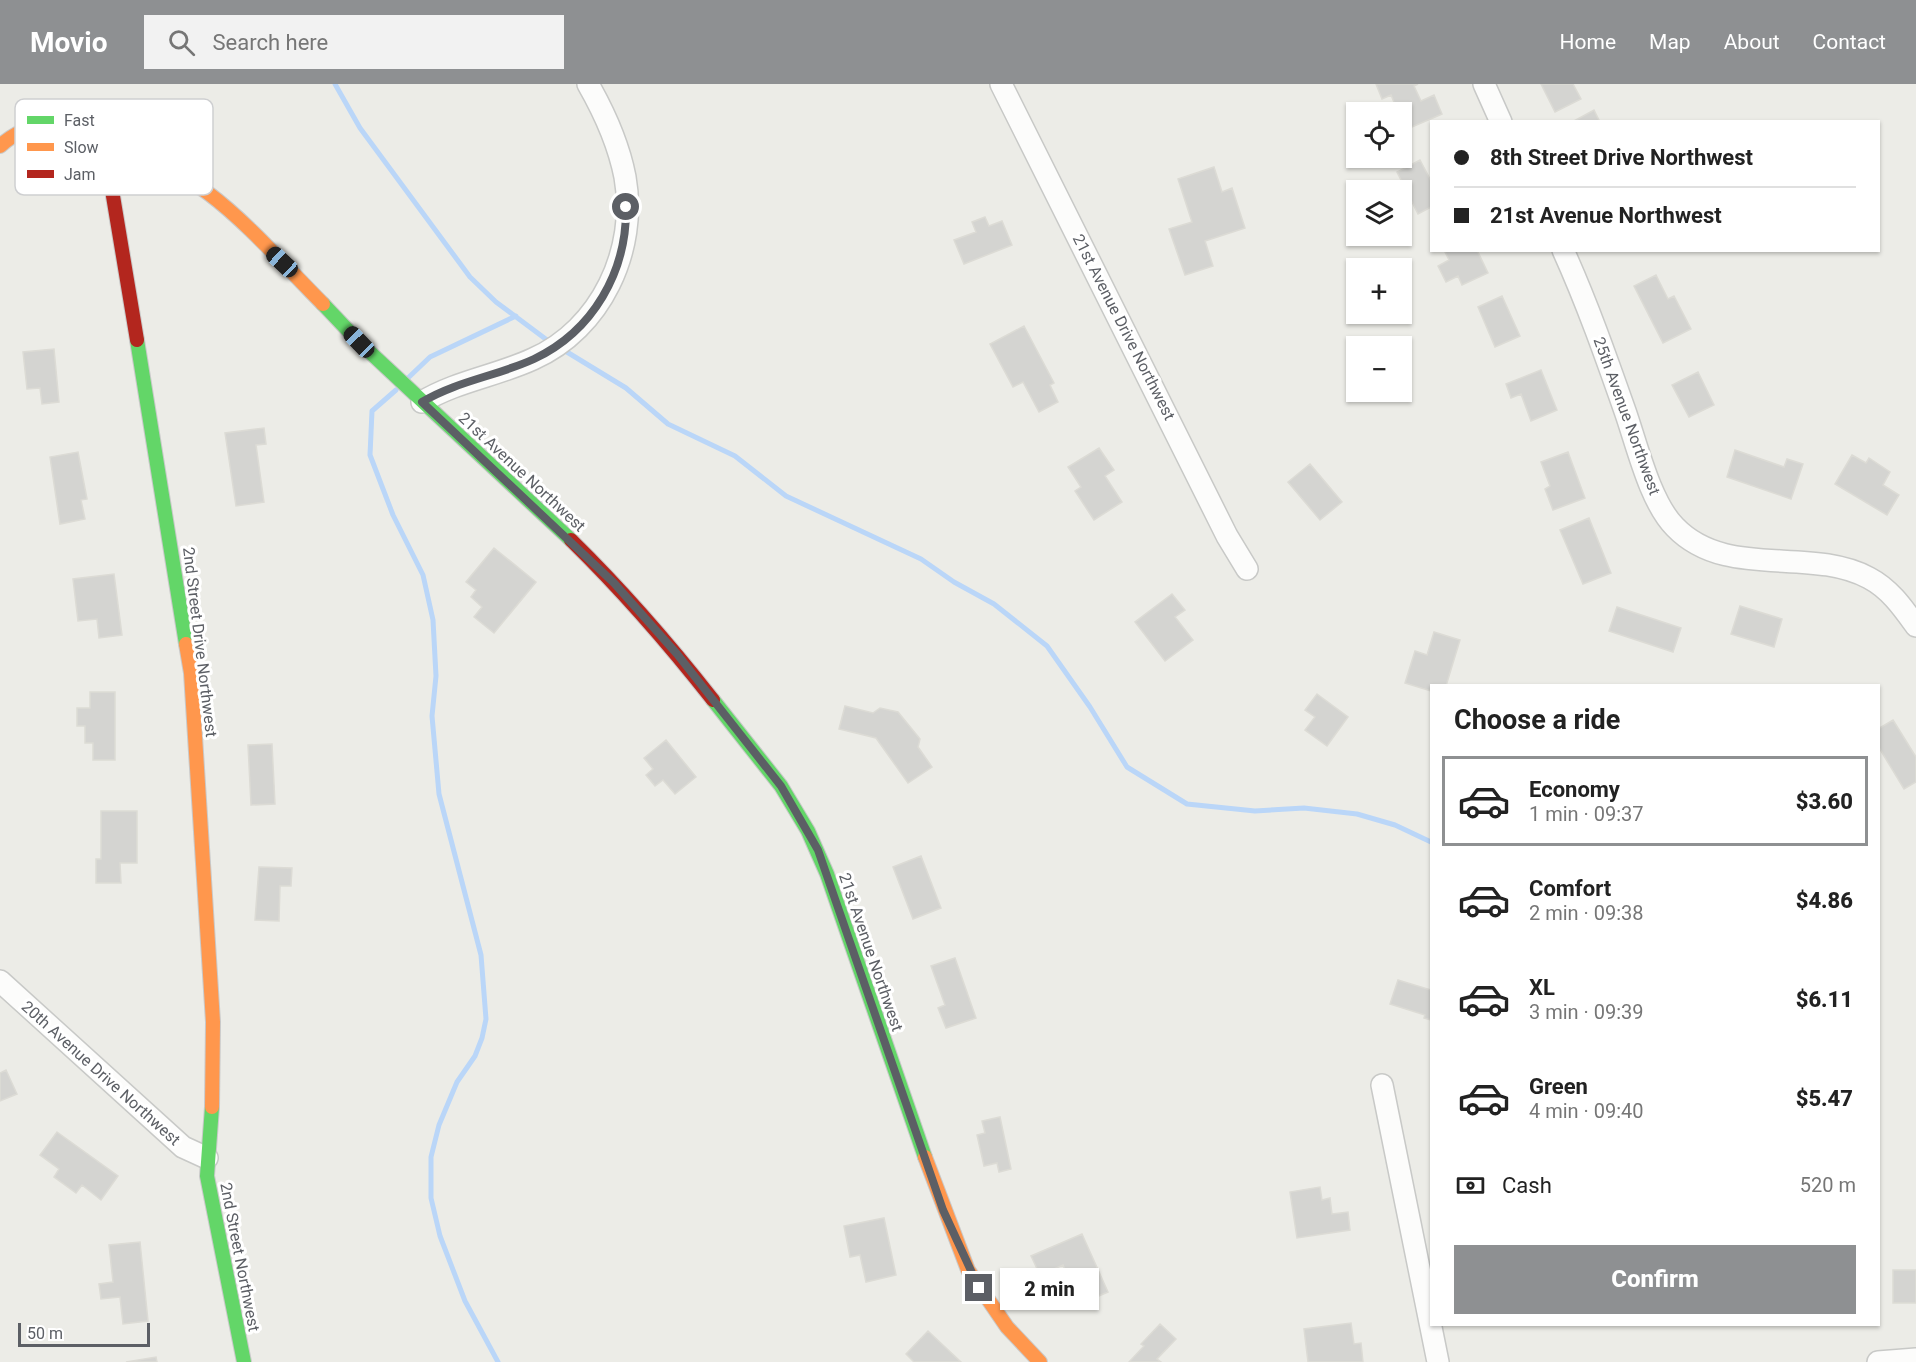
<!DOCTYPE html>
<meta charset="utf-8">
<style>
body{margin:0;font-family:Roboto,sans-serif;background:#f2f2f2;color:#222;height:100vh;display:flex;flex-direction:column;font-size:22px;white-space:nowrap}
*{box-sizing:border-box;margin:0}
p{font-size:20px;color:#767676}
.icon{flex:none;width:33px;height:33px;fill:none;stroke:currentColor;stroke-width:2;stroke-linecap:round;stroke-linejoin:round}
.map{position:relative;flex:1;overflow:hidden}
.side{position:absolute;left:1430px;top:600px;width:450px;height:642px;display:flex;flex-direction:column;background:#fff;border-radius:0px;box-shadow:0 2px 4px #0004}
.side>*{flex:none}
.top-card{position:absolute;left:1430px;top:36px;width:450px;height:132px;border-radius:0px;box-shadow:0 2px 4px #0004;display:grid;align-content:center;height:132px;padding:0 24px;background:#fff}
.fabs{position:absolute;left:1346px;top:18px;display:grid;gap:12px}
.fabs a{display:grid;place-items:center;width:66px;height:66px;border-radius:0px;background:#fff;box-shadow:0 2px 4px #0004;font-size:30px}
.scale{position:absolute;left:18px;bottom:15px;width:132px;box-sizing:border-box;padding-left:6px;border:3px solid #5c5f65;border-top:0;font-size:16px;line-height:21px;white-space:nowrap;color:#5c5f65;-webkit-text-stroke:4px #fff;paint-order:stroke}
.end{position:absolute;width:27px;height:27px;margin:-14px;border:8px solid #5c5f65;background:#fff;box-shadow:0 0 0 3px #fff}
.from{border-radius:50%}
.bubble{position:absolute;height:42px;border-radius:0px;background:#fff;box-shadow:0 2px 4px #0004;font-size:20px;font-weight:800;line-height:42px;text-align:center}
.car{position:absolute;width:18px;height:36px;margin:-18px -9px;border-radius:8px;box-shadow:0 0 4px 2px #0007;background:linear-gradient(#222 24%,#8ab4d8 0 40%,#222 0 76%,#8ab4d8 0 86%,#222 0)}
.top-card b{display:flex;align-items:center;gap:21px;height:57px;font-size:22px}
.top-card b+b{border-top:2px solid #e0e0e0}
.top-card i{width:15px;height:15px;background:#222}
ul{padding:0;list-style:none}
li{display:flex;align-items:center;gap:18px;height:90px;margin:0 12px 9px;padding:0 12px;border:3px solid transparent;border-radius:0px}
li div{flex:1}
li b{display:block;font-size:22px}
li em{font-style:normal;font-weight:800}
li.active{border-color:#8e9092}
li>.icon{width:54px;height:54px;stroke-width:1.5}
h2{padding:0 24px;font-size:27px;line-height:72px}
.pay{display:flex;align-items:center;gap:15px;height:66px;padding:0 24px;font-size:22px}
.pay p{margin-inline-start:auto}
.button{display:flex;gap:12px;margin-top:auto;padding:12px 24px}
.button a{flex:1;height:69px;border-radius:0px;background:#8e9092;color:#fff;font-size:24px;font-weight:800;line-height:69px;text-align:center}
header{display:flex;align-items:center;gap:36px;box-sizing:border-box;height:84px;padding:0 30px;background:#8e9092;color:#fff}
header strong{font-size:28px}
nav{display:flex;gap:33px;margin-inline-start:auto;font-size:21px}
.search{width:420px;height:54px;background:#f2f2f2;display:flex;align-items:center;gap:15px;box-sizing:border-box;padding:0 21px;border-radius:0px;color:#767676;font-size:22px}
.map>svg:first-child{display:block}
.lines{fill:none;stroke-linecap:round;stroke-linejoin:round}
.stream{stroke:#bad6f8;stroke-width:5}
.building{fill:#d4d4d1;stroke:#dcdbd5;stroke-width:1.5}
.street-casing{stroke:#c8c9c7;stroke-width:24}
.fast-casing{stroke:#c9c9c9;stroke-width:16}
.slow-casing{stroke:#c9c9c9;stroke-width:16}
.jam-casing{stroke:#c9c9c9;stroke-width:16}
.street{stroke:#fcfcfb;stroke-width:21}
.fast{stroke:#63d668;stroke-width:14}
.slow{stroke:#ff974d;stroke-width:14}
.jam{stroke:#b3261e;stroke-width:14}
.route{stroke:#5c5f65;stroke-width:8}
.labels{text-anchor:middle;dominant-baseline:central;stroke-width:6;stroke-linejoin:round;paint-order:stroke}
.street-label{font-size:16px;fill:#5c5f65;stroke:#fff}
.key{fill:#fff;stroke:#cecfd1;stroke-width:1.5}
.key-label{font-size:16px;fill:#5c5f65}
</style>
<header>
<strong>Movio</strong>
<div class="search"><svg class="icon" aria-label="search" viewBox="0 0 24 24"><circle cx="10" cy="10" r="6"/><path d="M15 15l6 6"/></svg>Search here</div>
<nav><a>Home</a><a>Map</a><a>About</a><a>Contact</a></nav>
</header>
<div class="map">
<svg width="1916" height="1278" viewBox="0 0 1916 1278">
<rect width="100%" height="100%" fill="#ecece7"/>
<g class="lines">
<!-- stream -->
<path class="stream" d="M335 0 360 44 470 193 496 218 551 259
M562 265 626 304 668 340 735 372 786 412 921 475 954 498 994 520 1047 562 1090 623 1127 683 1187 720 1255 727 1304 724 1357 730 1395 741 1431 758
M409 293 430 273 516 232
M396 306 372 327 370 371 393 431 423 491 433 536 436 592 432 632 439 710 481 871 486 935 482 954 475 972 457 998 439 1041 431 1073V1114L440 1152 465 1217 498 1278"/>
</g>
<!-- building -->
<path class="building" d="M1376 0H1418L1414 2 1421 17 1434 11 1442 30 1405 46 1401 28H1398L1391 11 1382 15Z
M1541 0H1573L1581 15 1555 28Z
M1594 26 1600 38H1575L1574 37Z
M1420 76 1431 97V123L1418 130 1397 88Z
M1214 83 1222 108 1232 104 1245 144 1205 157 1213 182 1185 191 1169 145 1192 138 1178 95Z
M985 133 989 142 1002 137 1012 161 964 180 954 156 976 148 972 138Z
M1444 166H1477L1488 189 1462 201 1458 192 1446 198 1438 182 1449 176Z
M1656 191 1668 215 1674 212 1691 245 1663 259 1634 202Z
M1502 212 1520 252 1495 263 1478 223Z
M1024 242 1054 299 1050 301 1058 318 1039 328 1023 298 1013 303 990 260Z
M54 265 59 318 42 320 40 304 27 305 23 268Z
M1541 286 1557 326 1531 337 1521 310 1511 314 1506 300Z
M1698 288 1714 321 1689 333 1672 301Z
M264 344 266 360 256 361 264 418 236 422 225 349Z
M1099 364 1114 386 1105 392 1122 418 1094 436 1075 407 1081 403 1068 383Z
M1735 366 1784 383 1787 375 1803 380 1791 415 1727 393Z
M78 368 87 415 81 416 85 435 60 440 50 373Z
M1568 368 1585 414 1553 426 1545 405 1550 402 1541 378Z
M1852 371 1866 379 1869 374 1890 388 1883 401 1899 411 1887 431 1835 400Z
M1310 380 1342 418 1320 436 1288 398Z
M1589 434 1611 489 1583 500 1560 446Z
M494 464 536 498 494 549 474 533 482 523 471 513 476 506 466 498Z
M114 490 122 551 99 554 97 535 78 537 73 495Z
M1172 510 1185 526 1175 533 1193 556 1165 577 1135 538Z
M1740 522 1782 535 1774 563 1731 550Z
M1617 523 1681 544 1673 568 1609 547Z
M1434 548 1460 556 1446 602H1431V607L1405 599 1415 567 1427 571Z
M90 608H115V676H93V659H85V642H77V624H90Z
M1317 610 1348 633 1327 662 1305 646 1315 633 1305 626Z
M845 622 873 629 880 624 898 628 920 655 918 663 932 683 908 699 876 654 839 645Z
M1893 636 1916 673V698L1904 705 1878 662V645Z
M666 656 696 693 675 710 663 696 655 702 646 691 653 685 644 674Z
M272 660 275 720 251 721 248 661Z
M101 727H137V779H120L121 799H96V775H101Z
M921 772 941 824 913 835 893 783Z
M259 783 292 784 291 802H280L279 837 255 836Z
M955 874 976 934 946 944 938 924 945 921 931 882Z
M1398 896 1431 906V936L1424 934 1425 931 1390 920Z
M6 986 17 1010 0 1017V989Z
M1000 1033 1011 1085 999 1088 997 1079 984 1082 977 1051 985 1049 982 1037Z
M57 1048 118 1092 101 1116 82 1101 76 1109 54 1093 59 1085 40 1071Z
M1320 1103 1322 1116 1330 1114 1332 1130 1348 1128 1350 1146 1297 1154 1290 1108Z
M884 1134 896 1191 866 1198 860 1171 850 1173 844 1142Z
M1082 1150 1108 1208 1080 1220 1063 1181 1040 1191 1031 1172Z
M140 1158 148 1237 123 1240 120 1213 101 1215 99 1200 113 1198 109 1161Z
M1893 1186H1916V1219H1893Z
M1351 1239 1354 1260 1361 1259 1363 1278H1308L1304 1245Z
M1160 1240 1176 1255 1157 1275 1161 1278H1129L1144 1262 1141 1260Z
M928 1247 961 1278H914L906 1270Z
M156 1273 157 1278H126Z"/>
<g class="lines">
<!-- street casing -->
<g class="street-casing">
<path id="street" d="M1001 0 1227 452 1247 485
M1484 0 1501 38
M1563 166C1587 219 1606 273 1625 327 1637 361 1650 418 1675 443 1726 496 1809 462 1869 494 1890 505 1903 524 1916 542
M422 318C457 297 496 292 533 275 601 245 638 166 625 93 619 62 604 28 588 0
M0 897 183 1063 207 1074
M1382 1001 1438 1278
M1878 1278 1916 1275"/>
</g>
<!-- fast casing -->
<g class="fast-casing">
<path id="fast" d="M323 220 359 258 571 456
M137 256 186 560
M713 616 781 702 808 747 827 790 925 1073
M212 1023 207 1092 244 1278"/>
</g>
<!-- slow casing -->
<g class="slow-casing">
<path id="slow" d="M0 62C51 16 106 54 155 80 172 89 192 97 208 109 247 138 288 185 323 220
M186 560 191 589 213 938 212 1023
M925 1073 968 1186 1007 1243 1040 1278"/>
</g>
<!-- jam casing -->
<g class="jam-casing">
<path id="jam" d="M103 52 137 256
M571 456C622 506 669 560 713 616"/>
</g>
<!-- street -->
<use href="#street" class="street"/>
<!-- fast -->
<use href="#fast" class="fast"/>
<!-- slow -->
<use href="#slow" class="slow"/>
<!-- jam -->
<use href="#jam" class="jam"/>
</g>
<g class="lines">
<!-- route -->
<path class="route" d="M626 123C627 188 593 247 534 275 497 292 457 297 422 318L614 499 677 570 781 702 818 766 943 1126 979 1204"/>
</g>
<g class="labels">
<!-- street labels -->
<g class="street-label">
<text transform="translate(1124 243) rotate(63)">21st Avenue Drive Northwest</text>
<text transform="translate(1627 332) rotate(70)">25th Avenue Northwest</text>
<text transform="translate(522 388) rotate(43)">21st Avenue Northwest</text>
<text transform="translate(200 558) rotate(83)">2nd Street Drive Northwest</text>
<text transform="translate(871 868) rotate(71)">21st Avenue Northwest</text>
<text transform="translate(101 989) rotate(42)">20th Avenue Drive Northwest</text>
<text transform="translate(240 1173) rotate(79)">2nd Street Northwest</text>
</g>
</g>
<!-- legend -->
<rect x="15" y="15" width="198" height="96" rx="9" class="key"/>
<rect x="27" y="32" width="27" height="8" fill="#63d668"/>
<rect x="27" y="59" width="27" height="8" fill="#ff974d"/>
<rect x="27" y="86" width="27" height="8" fill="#b3261e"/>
<g class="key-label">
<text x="64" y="42">Fast</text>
<text x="64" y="69">Slow</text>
<text x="64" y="96">Jam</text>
</g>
</svg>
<div class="fabs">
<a><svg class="icon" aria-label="locate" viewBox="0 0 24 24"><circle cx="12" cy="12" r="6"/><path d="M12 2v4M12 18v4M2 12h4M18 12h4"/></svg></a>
<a><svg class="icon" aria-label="layers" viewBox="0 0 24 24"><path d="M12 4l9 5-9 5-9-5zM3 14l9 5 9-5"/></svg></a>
<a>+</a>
<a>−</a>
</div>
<div class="scale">50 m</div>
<i class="end from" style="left:626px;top:123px"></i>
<i class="end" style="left:979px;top:1204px"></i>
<div class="bubble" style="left:1000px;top:1184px;width:99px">2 min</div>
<i class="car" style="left:282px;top:178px;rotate:313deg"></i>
<i class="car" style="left:359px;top:258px;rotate:316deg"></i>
<div class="top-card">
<b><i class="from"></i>8th Street Drive Northwest</b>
<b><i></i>21st Avenue Northwest</b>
</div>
<section class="side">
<h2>Choose a ride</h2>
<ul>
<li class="active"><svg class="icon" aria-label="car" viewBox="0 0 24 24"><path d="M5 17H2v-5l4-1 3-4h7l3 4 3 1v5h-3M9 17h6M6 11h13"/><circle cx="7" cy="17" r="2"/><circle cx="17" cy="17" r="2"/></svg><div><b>Economy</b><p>1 min · 09:37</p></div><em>$3.60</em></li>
<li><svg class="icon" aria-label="car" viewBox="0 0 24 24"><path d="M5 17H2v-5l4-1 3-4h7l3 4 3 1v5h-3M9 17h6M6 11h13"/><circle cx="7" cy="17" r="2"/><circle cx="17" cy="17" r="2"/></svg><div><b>Comfort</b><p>2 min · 09:38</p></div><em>$4.86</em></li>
<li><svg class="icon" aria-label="car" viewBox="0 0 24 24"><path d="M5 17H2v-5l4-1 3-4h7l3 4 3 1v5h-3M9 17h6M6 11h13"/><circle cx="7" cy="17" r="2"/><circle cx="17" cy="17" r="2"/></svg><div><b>XL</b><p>3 min · 09:39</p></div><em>$6.11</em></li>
<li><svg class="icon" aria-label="car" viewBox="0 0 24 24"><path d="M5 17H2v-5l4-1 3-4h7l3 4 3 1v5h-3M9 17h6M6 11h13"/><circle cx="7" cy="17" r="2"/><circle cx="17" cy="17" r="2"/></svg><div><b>Green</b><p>4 min · 09:40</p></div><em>$5.47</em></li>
</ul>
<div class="pay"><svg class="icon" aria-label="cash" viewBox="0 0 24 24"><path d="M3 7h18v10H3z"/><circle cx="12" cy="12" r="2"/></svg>Cash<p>520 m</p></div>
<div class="button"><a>Confirm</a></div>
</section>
</div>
